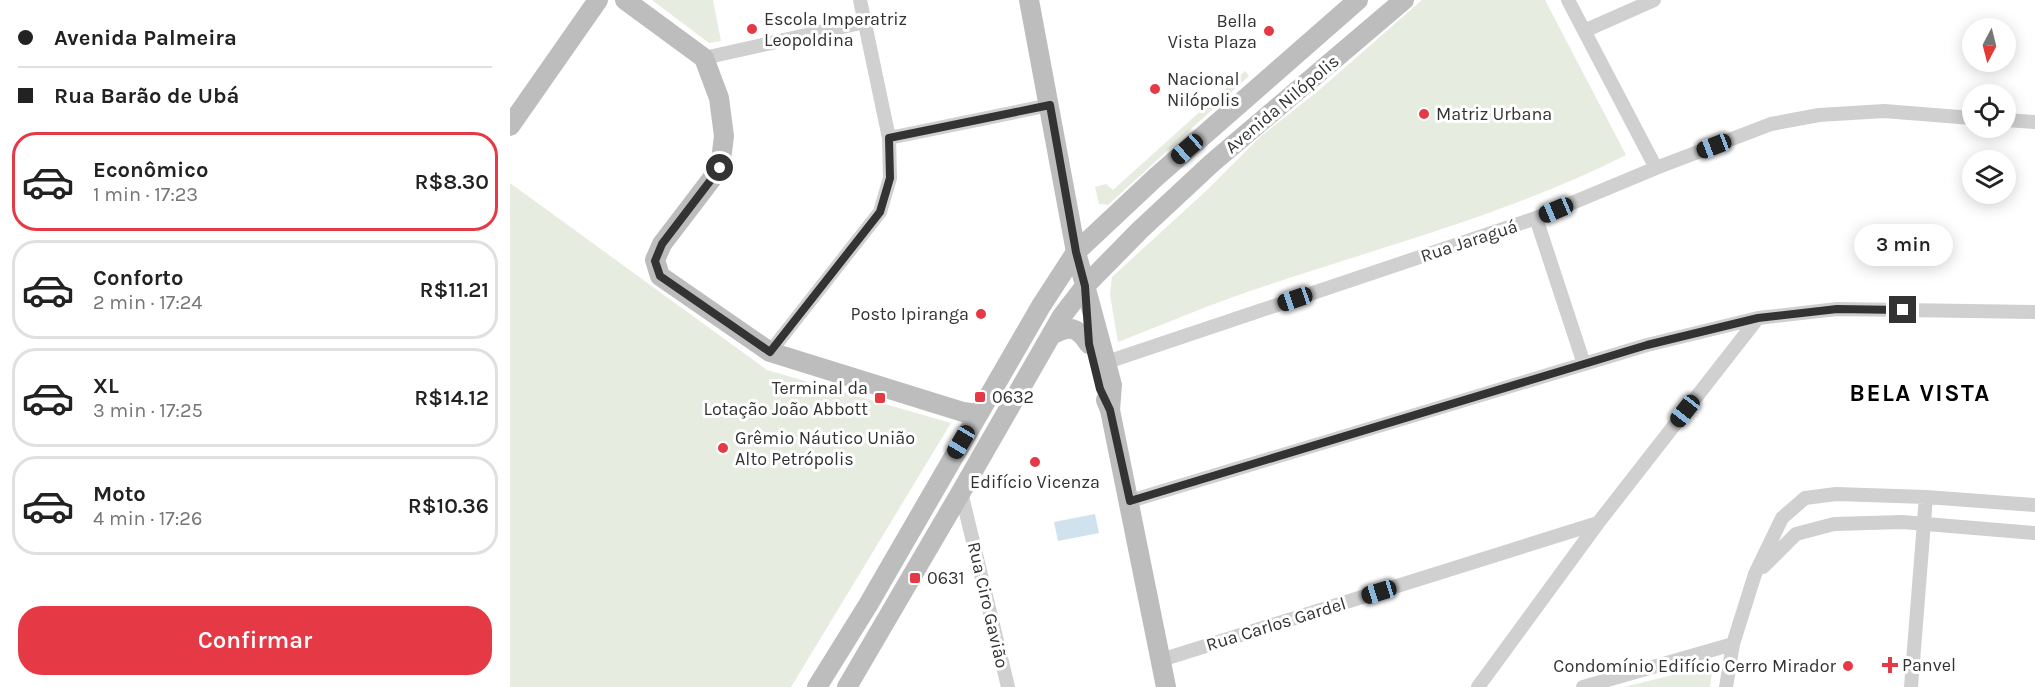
<!DOCTYPE html>
<html lang="pt">
<meta charset="utf-8">
<style>
body{margin:0;font-family:Karla,sans-serif;background:#f2f2f2;color:#222;height:100vh;display:flex;flex-direction:column;font-size:22px;white-space:nowrap}
*{box-sizing:border-box;margin:0}
p{font-size:20px;color:#767676}
.icon{flex:none;width:33px;height:33px;fill:none;stroke:currentColor;stroke-width:2;stroke-linecap:round;stroke-linejoin:round}
.map{position:relative;flex:1;overflow:hidden}
.details{display:flex;flex-direction:column;background:#fff;width:510px}
.details>*{flex:none}
.guide{display:grid;align-content:center;height:132px;padding:0 18px;background:#fff}
.needle{width:39px;rotate:187deg}
.fabs{position:absolute;left:1452px;top:18px;display:grid;gap:12px}
.fabs a{display:grid;place-items:center;width:54px;height:54px;border-radius:50%;background:#fff;box-shadow:0 3px 15px #0003;font-size:30px}
.end{position:absolute;width:27px;height:27px;margin:-14px;border:8px solid #333;background:#fff;box-shadow:0 0 0 3px #fff}
.from{border-radius:50%}
.bubble{position:absolute;height:42px;border-radius:21px;background:#fff;box-shadow:0 3px 15px #0003;font-size:20px;font-weight:600;line-height:42px;text-align:center}
.car{position:absolute;width:18px;height:36px;margin:-18px -9px;border-radius:8px;box-shadow:0 0 4px 2px #0007;background:linear-gradient(#222 24%,#8ab4d8 0 40%,#222 0 76%,#8ab4d8 0 86%,#222 0)}
.guide b{display:flex;align-items:center;gap:21px;height:57px;font-size:22px}
.guide b+b{border-top:2px solid #e0e0e0}
.guide i{width:15px;height:15px;background:#222}
ul{padding:0;list-style:none}
li{display:flex;align-items:center;gap:18px;height:99px;margin:0 12px 9px;padding:0 6px;border:3px solid #e0e0e0;border-radius:24px}
li div{flex:1}
li b{display:block;font-size:22px}
li em{font-style:normal;font-weight:600}
li.selected{border-color:#e63946}
li>.icon{width:54px;height:54px;stroke-width:1.5}
.action{display:flex;gap:12px;margin-top:auto;padding:12px 18px}
.action a{flex:1;height:69px;border-radius:24px;background:#e63946;color:#fff;font-size:24px;font-weight:600;line-height:69px;text-align:center}
main{display:flex;flex:1;min-height:0}
.map>svg:first-child{display:block}
.green{fill:#e6ecdf}
.water{fill:#cfe2ee}
.lines{fill:none;stroke-linecap:round;stroke-linejoin:round}
.street{stroke:#d0d0d0;stroke-width:14}
.secondary{stroke:#bdbdbd;stroke-width:20}
.route{stroke:#333;stroke-width:8}
.poi-dot{fill:#e63946;stroke:#fff;stroke-width:2}
.labels{text-anchor:middle;dominant-baseline:central;stroke-width:6;stroke-linejoin:round;paint-order:stroke}
.poi-label{font-size:18px;fill:#333;stroke:#fff;text-anchor:start}
.street-label{font-size:18px;fill:#333;stroke:#fff}
.district-label{font-size:24px;font-weight:bold;letter-spacing:1.5px;fill:#000;stroke:#fff}
</style>
<main>
<section class="details">
<div class="guide">
<b><i class="from"></i>Avenida Palmeira</b>
<b><i></i>Rua Barão de Ubá</b>
</div>
<ul>
<li class="selected"><svg class="icon" aria-label="car" viewBox="0 0 24 24"><path d="M5 17H2v-5l4-1 3-4h7l3 4 3 1v5h-3M9 17h6M6 11h13"/><circle cx="7" cy="17" r="2"/><circle cx="17" cy="17" r="2"/></svg><div><b>Econômico</b><p>1 min · 17:23</p></div><em>R$8.30</em></li>
<li><svg class="icon" aria-label="car" viewBox="0 0 24 24"><path d="M5 17H2v-5l4-1 3-4h7l3 4 3 1v5h-3M9 17h6M6 11h13"/><circle cx="7" cy="17" r="2"/><circle cx="17" cy="17" r="2"/></svg><div><b>Conforto</b><p>2 min · 17:24</p></div><em>R$11.21</em></li>
<li><svg class="icon" aria-label="car" viewBox="0 0 24 24"><path d="M5 17H2v-5l4-1 3-4h7l3 4 3 1v5h-3M9 17h6M6 11h13"/><circle cx="7" cy="17" r="2"/><circle cx="17" cy="17" r="2"/></svg><div><b>XL</b><p>3 min · 17:25</p></div><em>R$14.12</em></li>
<li><svg class="icon" aria-label="car" viewBox="0 0 24 24"><path d="M5 17H2v-5l4-1 3-4h7l3 4 3 1v5h-3M9 17h6M6 11h13"/><circle cx="7" cy="17" r="2"/><circle cx="17" cy="17" r="2"/></svg><div><b>Moto</b><p>4 min · 17:26</p></div><em>R$10.36</em></li>
</ul>
<div class="action"><a>Confirmar</a></div>
</section>
<div class="map">
<svg width="1525" height="687" viewBox="0 0 1525 687">
<rect width="100%" height="100%" fill="#fff"/>
<!-- green -->
<path class="green" d="M142 0H203L211 41 199 43Z
M912 0H1035L1116 155C991 218 854 251 723 297 684 311 647 327 608 342L600 295 602 277 697 190 750 137 808 91Z
M735 71 739 76 598 205 589 204 585 187 596 184 603 190Z
M0 183 257 370 441 423 281 687H0Z
M1203 665 1200 687H1115L1118 686Z"/>
<!-- water -->
<path class="water" d="M585 514 589 533 548 541 544 522Z"/>
<g class="lines">
<!-- street -->
<path class="street" d="M1058 0 1146 168
M1074 31 1144 0
M194 58 355 22
M1496 120 1525 122
M379 138 540 105
M1026 218 1074 364
M260 352 370 212 380 178 379 138 350 0
M597 362 1026 218 1146 168 1261 124 1309 115 1374 111 1462 118
M451 492 498 687
M620 501 1137 345 1248 318 1327 309 1525 312
M1253 567 1286 534 1324 524 1392 522 1525 533
M651 660 1088 523
M968 687 1088 523 1248 318
M1073 687 1223 644
M1216 687 1223 644 1245 574 1272 518 1295 498 1326 494 1416 497 1525 505
M1401 687 1416 497"/>
<!-- secondary -->
<path class="secondary" d="M115 0 194 58 209 98 214 136 210 168 152 244 145 260 150 276 260 352 453 412 468 414
M519 0 566 252 602 385 600 410
M0 126 88 0
M541 335C560 326 566 325 579 344
M596 400 600 410 656 687
M307 687 358 605 531 306 566 252 646 177 848 0
M337 687 451 492 552 316 575 286 630 230 702 163 894 0"/>
</g>
<g class="lines">
<!-- route -->
<path class="route" d="M210 168 152 244 145 261 150 276 260 352 370 212 380 178 379 138 540 105 566 252 575 286 579 344 590 389 600 410 620 501 1137 345 1248 318 1327 309 1393 310"/>
</g>
<!-- markers -->
<g class="poi-dot">
<circle cx="242" cy="29" r="6"/>
<circle cx="759" cy="31" r="6"/>
<circle cx="645" cy="89" r="6"/>
<circle cx="914" cy="114" r="6"/>
<circle cx="471" cy="314" r="6"/>
<rect x="464" y="391" width="12" height="12" rx="3"/>
<rect x="364" y="392" width="12" height="12" rx="3"/>
<circle cx="213" cy="448" r="6"/>
<circle cx="525" cy="462" r="6"/>
<rect x="399" y="572" width="12" height="12" rx="3"/>
<path d="M1377 656h6v6h6v6h-6v6h-6v-6h-6v-6h6z"/>
<circle cx="1338" cy="666" r="6"/>
</g>
<g class="labels">
<!-- poi labels -->
<g class="poi-label">
<text x="254" y="19">Escola Imperatriz<tspan x="254" dy="21">Leopoldina</tspan></text>
<text x="747" y="21" text-anchor="end">Bella<tspan x="747" dy="21">Vista Plaza</tspan></text>
<text x="657" y="79">Nacional<tspan x="657" dy="21">Nilópolis</tspan></text>
<text x="926" y="114">Matriz Urbana</text>
<text x="459" y="314" text-anchor="end">Posto Ipiranga</text>
<text x="358" y="388" text-anchor="end">Terminal da<tspan x="358" dy="21">Lotação João Abbott</tspan></text>
<text x="482" y="397">0632</text>
<text x="225" y="438">Grêmio Náutico União<tspan x="225" dy="21">Alto Petrópolis</tspan></text>
<text x="525" y="482" text-anchor="middle">Edifício Vicenza</text>
<text x="417" y="578">0631</text>
<text x="1392" y="665">Panvel</text>
<text x="1326" y="666" text-anchor="end">Condomínio Edifício Cerro Mirador</text>
</g>
<!-- street labels -->
<g class="street-label">
<text transform="translate(772 104) rotate(-40)">Avenida Nilópolis</text>
<text transform="translate(959 241) rotate(-18)">Rua Jaraguá</text>
<text transform="translate(478 605) rotate(77)">Rua Ciro Gavião</text>
<text transform="translate(766 624) rotate(-17)">Rua Carlos Gardel</text>
</g>
<!-- district labels -->
<g class="district-label">
<text x="1410" y="393">BELA VISTA</text>
</g>
</g>
</svg>
<div class="fabs">
<a><svg class="needle" viewBox="-14 -14 28 28"><path d="M0-13l5 13h-10z" fill="#e53935"/><path d="M0 13l5-13h-10z" fill="#767676"/></svg></a>
<a><svg class="icon" aria-label="locate" viewBox="0 0 24 24"><circle cx="12" cy="12" r="6"/><path d="M12 2v4M12 18v4M2 12h4M18 12h4"/></svg></a>
<a><svg class="icon" aria-label="layers" viewBox="0 0 24 24"><path d="M12 4l9 5-9 5-9-5zM3 14l9 5 9-5"/></svg></a>
</div>
<i class="end from" style="left:210px;top:168px"></i>
<i class="end" style="left:1393px;top:310px"></i>
<div class="bubble" style="left:1344px;top:224px;width:99px">3 min</div>
<i class="car" style="left:1204px;top:146px;rotate:249deg"></i>
<i class="car" style="left:677px;top:149px;rotate:229deg"></i>
<i class="car" style="left:1046px;top:210px;rotate:247deg"></i>
<i class="car" style="left:785px;top:299px;rotate:251deg"></i>
<i class="car" style="left:1175px;top:411px;rotate:218deg"></i>
<i class="car" style="left:451px;top:442px;rotate:211deg"></i>
<i class="car" style="left:869px;top:592px;rotate:253deg"></i>
</div>
</main>
